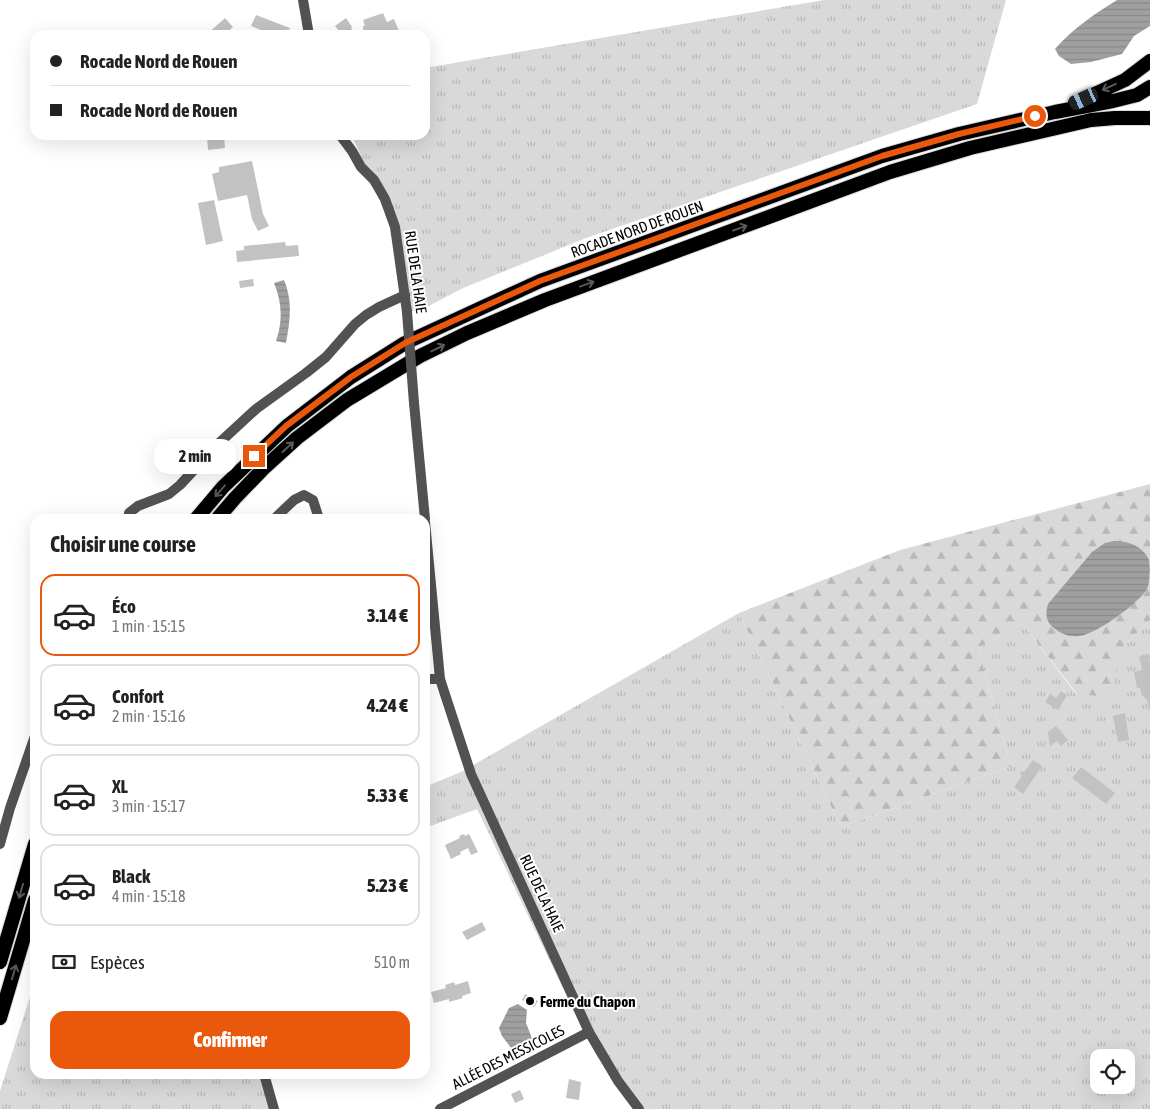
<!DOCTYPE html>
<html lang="fr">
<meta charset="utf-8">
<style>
body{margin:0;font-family:"Asap Condensed",sans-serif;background:#f6f6f6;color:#222;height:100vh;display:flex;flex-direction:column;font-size:19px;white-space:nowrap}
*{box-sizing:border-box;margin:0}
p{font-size:16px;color:#767676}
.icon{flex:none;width:28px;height:28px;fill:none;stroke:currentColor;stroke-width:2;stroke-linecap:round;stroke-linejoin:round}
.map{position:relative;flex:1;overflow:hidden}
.details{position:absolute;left:30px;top:514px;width:400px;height:565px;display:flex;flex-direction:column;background:#fff;border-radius:15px;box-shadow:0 5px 20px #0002}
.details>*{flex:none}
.banner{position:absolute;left:30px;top:30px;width:400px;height:110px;border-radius:15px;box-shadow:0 5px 20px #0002;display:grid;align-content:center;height:110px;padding:0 20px;background:#fff}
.tools{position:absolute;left:1090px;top:1049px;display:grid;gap:10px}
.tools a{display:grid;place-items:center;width:45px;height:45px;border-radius:10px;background:#fff;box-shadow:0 5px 20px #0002;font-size:25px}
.end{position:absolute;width:22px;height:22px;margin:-11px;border:6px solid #ea580c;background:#fff;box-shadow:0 0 0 2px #fff}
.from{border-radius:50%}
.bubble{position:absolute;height:35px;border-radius:15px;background:#fff;box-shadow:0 5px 20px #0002;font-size:16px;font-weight:800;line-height:35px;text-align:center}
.car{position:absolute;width:15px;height:30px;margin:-15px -8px;border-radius:6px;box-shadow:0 0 4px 1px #0007;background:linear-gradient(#222 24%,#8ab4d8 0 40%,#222 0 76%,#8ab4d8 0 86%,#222 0)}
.banner b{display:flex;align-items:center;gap:18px;height:48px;font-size:19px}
.banner b+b{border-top:1px solid #e0e0e0}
.banner i{width:12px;height:12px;background:#222}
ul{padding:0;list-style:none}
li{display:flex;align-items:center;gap:15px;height:82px;margin:0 10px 8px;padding:0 10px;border:2px solid #e0e0e0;border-radius:15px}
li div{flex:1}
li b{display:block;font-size:19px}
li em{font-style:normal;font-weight:800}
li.on{border-color:#ea580c}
li>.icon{width:45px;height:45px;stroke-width:1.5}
h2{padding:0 20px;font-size:22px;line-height:60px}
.pay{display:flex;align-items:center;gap:12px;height:55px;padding:0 20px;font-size:19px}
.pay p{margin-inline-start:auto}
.button{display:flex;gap:10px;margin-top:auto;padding:10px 20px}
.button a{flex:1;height:58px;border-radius:15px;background:#ea580c;color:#fff;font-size:20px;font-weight:800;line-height:58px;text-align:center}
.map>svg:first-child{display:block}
.grass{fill:url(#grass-tufts);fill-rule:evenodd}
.forest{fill:url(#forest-firs)}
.water{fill:url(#water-rules)}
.building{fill:#c2c2c2}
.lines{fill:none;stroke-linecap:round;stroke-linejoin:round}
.trunk-casing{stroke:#dbdbdb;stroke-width:16}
.minor{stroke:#525252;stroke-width:10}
.tertiary{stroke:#525252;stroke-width:10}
.trunk{stroke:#000;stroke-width:14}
.tertiary-bridge{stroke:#525252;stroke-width:10}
.oneway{stroke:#595959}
.route{stroke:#ea580c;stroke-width:6}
.poi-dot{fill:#000;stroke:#fff;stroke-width:2}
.labels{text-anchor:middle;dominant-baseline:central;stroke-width:4;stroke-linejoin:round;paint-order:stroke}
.street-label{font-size:15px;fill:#000;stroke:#fff}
.poi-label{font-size:15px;font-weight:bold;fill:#000;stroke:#fff;text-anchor:start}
</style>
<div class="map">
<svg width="1150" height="1109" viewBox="0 0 1150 1109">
<defs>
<pattern id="grass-tufts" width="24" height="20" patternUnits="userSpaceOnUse" patternTransform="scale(1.25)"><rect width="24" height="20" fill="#d9d9d9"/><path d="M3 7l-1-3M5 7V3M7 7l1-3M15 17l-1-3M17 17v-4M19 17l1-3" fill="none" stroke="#b8b8b8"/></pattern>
<pattern id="forest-firs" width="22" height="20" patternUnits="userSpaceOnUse" patternTransform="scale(1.25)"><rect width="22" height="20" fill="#d9d9d9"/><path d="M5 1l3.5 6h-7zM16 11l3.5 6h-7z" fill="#b8b8b8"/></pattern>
<pattern id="water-rules" width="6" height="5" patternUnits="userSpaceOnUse" patternTransform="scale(1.25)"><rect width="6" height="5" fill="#a0a0a0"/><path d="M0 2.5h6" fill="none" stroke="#888"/></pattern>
</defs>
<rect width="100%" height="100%" fill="#fff"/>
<!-- grass -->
<path class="grass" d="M824 0H1006L977 104 586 238 463 288 425 308 405 313 394 235 352 135H425V68Z
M739 613 841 827 1011 766 978 648 1022 623 1076 694 1150 620V1109H641L597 1057 581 1026 477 809 425 828V787L461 772ZM1099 1058H1126V1085H1099Z
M35 981V1074H268L277 1109H0V1091Z"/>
<!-- forest -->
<path class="forest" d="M1150 484V620L1123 647 1110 697 1077 694 1022 623 978 648 1011 766 841 827 739 613 900 550Z"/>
<!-- water -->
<path class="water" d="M1117 0H1150V26L1134 36 1122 54 1091 62 1071 64 1059 56 1055 49C1073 28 1095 14 1117 0Z
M284 280C293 302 290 321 286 343L276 341C283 321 282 302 274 283Z
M1114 541C1128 541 1143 546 1149 560 1150 568 1150 582 1147 589 1139 603 1095 635 1079 636 1069 637 1061 634 1054 628 1046 622 1045 614 1048 604L1092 552 1105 543Z
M518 1004 527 1010 526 1023 535 1046 518 1057 502 1036 499 1028 509 1008Z"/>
<!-- building -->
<path class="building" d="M383 13 387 22 394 19 399 31 388 35H361L367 32V31L365 32 363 29V26H365L363 20Z
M256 15 290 28 287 35H273L251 26Z
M225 18 233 27 224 35H206Z
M346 18 352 27 351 28 356 35H342L335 26Z
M218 135H224L225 148 208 150 207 137Z
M252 161 263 214 269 226 258 231 252 219 247 195 218 201 212 174 219 172V167Z
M214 200 223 241 206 245 198 203Z
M285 242 286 246 298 245 299 256 237 262 236 251 244 250V246Z
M253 279 254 286 240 288 239 281Z
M1148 654 1150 663V710H1149L1147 699H1145L1144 696H1142L1140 688H1137L1134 672 1142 670 1139 657Z
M1061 691 1067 695 1058 710 1045 702 1050 694 1056 698Z
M1125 713 1129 740 1118 742 1113 716Z
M1056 726 1068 740 1061 746 1057 741 1050 746 1048 732Z
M1033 760 1042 766 1023 794 1014 787 1022 776 1020 774 1022 771 1024 772Z
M1081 767 1115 793 1106 804 1072 778Z
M464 834 465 836 469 834 478 852 471 855 468 848 460 852 461 854 451 859 445 845 460 838 459 836Z
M482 922 486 930 467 940 462 932Z
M468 981 471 993 462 996 463 998 449 1002V999L434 1003 431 992 446 988 445 985 454 982 455 985Z
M525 994 538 1001 534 1007 522 1000Z
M569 1079 581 1082 579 1100 566 1098Z
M520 1090 524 1099 515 1103 511 1094Z"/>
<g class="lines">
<!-- trunk casing -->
<g class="trunk-casing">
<path id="trunk" d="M1075 103 1125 80 1150 61
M196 519 223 487 287 426 351 377 405 343 540 281 882 156 959 134 1055 112 1113 101 1137 95 1150 87
M217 519 235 498 265 467 297 438 347 400 420 356 467 333 545 300 890 172 970 148 1091 120 1115 118H1150
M0 962 35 844
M0 1018 35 900"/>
</g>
<!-- minor -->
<path class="minor" d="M128 519 129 513 138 506 169 494 180 485 218 444 256 409 306 373 326 357 355 324 366 315 379 307 405 295
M274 519 294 500 304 495 313 500 319 519
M425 679H440
M0 844 10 808 35 736
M264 1074 274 1109
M440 1109 589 1032"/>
<!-- tertiary -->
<path class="tertiary" d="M303 0 309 35
M340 135 352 151 361 167 374 180 385 199 395 227 407 312
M414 403 425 519
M425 522 440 679 471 774 589 1032 618 1081 639 1109"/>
<!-- trunk -->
<use href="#trunk" class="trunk"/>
<!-- tertiary-bridge -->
<path class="tertiary-bridge" d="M407 312 414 403"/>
</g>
<!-- one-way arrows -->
<defs><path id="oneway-shaft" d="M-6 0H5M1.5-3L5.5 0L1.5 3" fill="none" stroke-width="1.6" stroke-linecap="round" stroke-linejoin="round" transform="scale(1.25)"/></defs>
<g class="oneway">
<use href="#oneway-shaft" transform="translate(1109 87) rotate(156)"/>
<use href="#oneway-shaft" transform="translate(740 228) rotate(-20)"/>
<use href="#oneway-shaft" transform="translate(587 284) rotate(-20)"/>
<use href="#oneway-shaft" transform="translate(438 348) rotate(-26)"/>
<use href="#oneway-shaft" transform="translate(288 447) rotate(-42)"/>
<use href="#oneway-shaft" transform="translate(220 491) rotate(132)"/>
<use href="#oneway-shaft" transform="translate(21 891) rotate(106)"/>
<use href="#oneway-shaft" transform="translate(14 972) rotate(-74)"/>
</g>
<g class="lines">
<!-- route -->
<path class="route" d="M254 456 286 426 351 377 405 343 540 281 882 156 959 134 1035 116"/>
</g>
<!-- markers -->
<circle class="poi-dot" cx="530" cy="1001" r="5"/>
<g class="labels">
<!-- street labels -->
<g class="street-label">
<text transform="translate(637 229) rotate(-20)">ROCADE NORD DE ROUEN</text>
<text transform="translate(416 272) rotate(82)">RUE DE LA HAIE</text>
<text transform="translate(542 893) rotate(65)">RUE DE LA HAIE</text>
<text transform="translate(508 1057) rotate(-27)">ALLÉE DES MESSICOLES</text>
</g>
<!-- poi labels -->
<g class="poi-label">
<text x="540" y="1001">Ferme du Chapon</text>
</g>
</g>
</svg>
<div class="tools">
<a><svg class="icon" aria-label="locate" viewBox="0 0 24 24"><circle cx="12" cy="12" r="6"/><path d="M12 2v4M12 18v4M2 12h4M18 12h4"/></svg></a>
</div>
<i class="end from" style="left:1035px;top:116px"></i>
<i class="end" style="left:254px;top:456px"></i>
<div class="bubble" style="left:154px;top:439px;width:82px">2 min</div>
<i class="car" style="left:1084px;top:99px;rotate:246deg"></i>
<div class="banner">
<b><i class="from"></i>Rocade Nord de Rouen</b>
<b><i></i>Rocade Nord de Rouen</b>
</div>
<section class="details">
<h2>Choisir une course</h2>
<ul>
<li class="on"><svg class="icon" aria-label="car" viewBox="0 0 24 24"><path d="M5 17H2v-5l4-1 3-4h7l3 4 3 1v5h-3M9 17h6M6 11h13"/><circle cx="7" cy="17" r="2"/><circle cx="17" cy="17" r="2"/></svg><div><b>Éco</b><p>1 min · 15:15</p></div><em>3.14 €</em></li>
<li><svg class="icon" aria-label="car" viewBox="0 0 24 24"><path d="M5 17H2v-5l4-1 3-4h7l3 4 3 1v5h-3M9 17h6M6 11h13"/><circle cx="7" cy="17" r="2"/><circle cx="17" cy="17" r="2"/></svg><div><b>Confort</b><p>2 min · 15:16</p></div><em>4.24 €</em></li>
<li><svg class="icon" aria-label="car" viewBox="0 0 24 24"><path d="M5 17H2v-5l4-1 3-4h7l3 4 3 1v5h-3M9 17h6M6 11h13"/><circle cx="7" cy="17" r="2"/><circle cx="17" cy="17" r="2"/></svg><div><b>XL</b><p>3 min · 15:17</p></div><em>5.33 €</em></li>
<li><svg class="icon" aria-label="car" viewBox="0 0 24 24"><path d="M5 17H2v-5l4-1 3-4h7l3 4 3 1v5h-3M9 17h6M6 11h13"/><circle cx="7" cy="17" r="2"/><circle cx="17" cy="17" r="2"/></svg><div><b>Black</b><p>4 min · 15:18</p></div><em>5.23 €</em></li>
</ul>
<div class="pay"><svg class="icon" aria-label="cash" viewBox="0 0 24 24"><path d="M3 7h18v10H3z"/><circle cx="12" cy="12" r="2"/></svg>Espèces<p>510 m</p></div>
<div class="button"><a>Confirmer</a></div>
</section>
</div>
